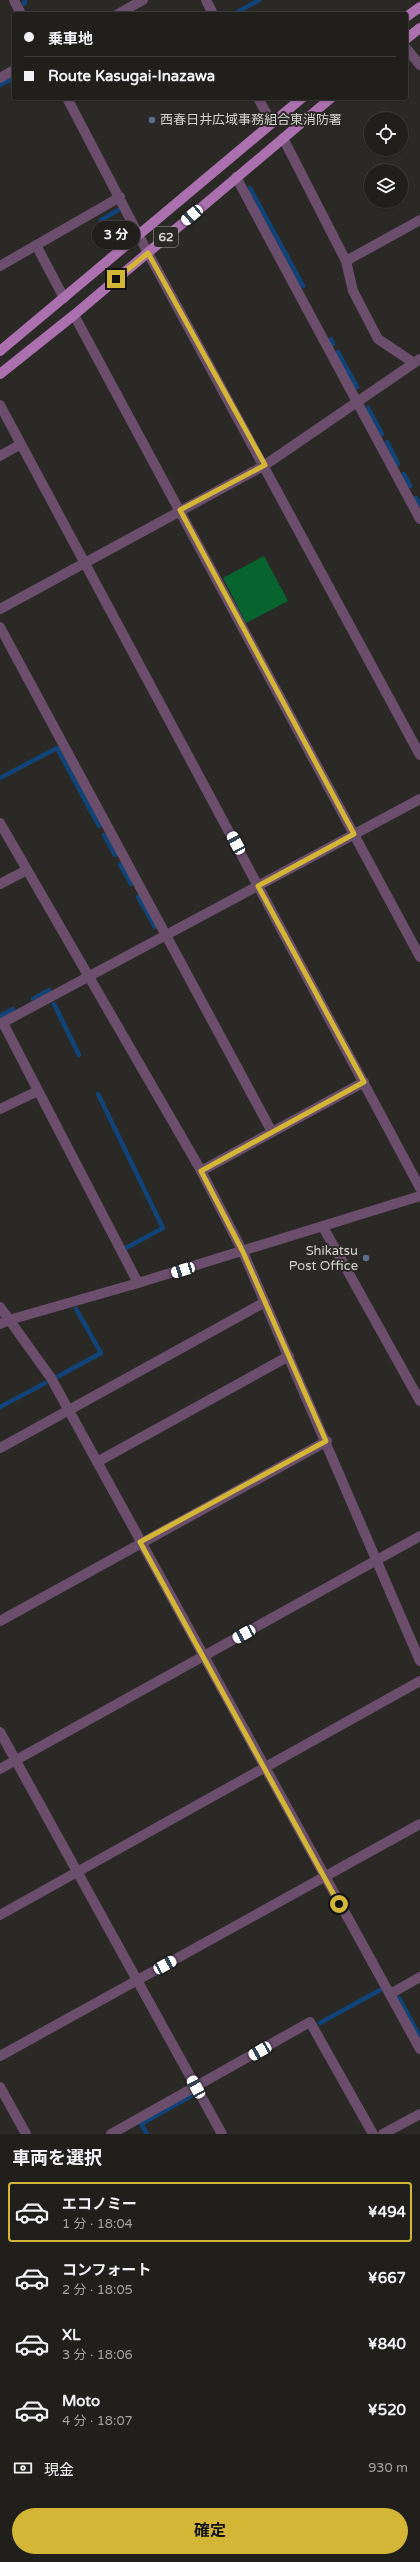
<!DOCTYPE html>
<html lang="ja">
<meta charset="utf-8">
<style>
body{margin:0;font-family:"Varela Round","Noto Sans JP",sans-serif;background:#282725;color:#f1f3f6;height:100vh;display:flex;flex-direction:column;font-size:15px;white-space:nowrap}
*{box-sizing:border-box;margin:0}
p{font-size:13px;color:#a2a2a3}
.icon{flex:none;width:22px;height:22px;fill:none;stroke:currentColor;stroke-width:2;stroke-linecap:round;stroke-linejoin:round}
.map{position:relative;height:2134px;overflow:hidden}
.drawer{display:flex;flex-direction:column;background:#201f1c;flex:1}
.drawer>*{flex:none}
.hud{position:absolute;left:12px;top:12px;width:396px;height:88px;border-radius:4px;box-shadow:0 1px 3px #0004,0 0 0 1px #3d3d3b;display:grid;align-content:center;height:88px;padding:0 12px;background:#201f1c}
.tools{position:absolute;left:364px;top:112px;display:grid;gap:8px}
.tools a{display:grid;place-items:center;width:44px;height:44px;border-radius:50%;background:#201f1c;box-shadow:0 1px 3px #0004,0 0 0 1px #3d3d3b;font-size:20px}
.end{position:absolute;width:18px;height:18px;margin:-9px;border:5px solid #d3b635;background:#111;box-shadow:0 0 0 2px #111}
.from{border-radius:50%}
.bubble{position:absolute;height:28px;border-radius:14px;background:#201f1c;box-shadow:0 1px 3px #0004,0 0 0 1px #3d3d3b;font-size:13px;font-weight:700;line-height:28px;text-align:center}
.car{position:absolute;width:12px;height:24px;margin:-12px -6px;border-radius:5px;box-shadow:0 0 3px 1px #0007;background:linear-gradient(#fff 24%,#345 0 40%,#fff 0 76%,#345 0 86%,#fff 0)}
.hud b{display:flex;align-items:center;gap:14px;height:38px;font-size:15px}
.hud b+b{border-top:1px solid #3d3d3b}
.hud i{width:10px;height:10px;background:#f1f3f6}
ul{padding:0;list-style:none}
li{display:flex;align-items:center;gap:12px;height:60px;margin:0 8px 6px;padding:0 4px;border:2px solid transparent;border-radius:4px}
li div{flex:1}
li b{display:block;font-size:15px}
li em{font-style:normal;font-weight:700}
li.current{border-color:#d3b635}
li>.icon{width:36px;height:36px;stroke-width:1.5}
h2{padding:0 12px;font-size:18px;line-height:48px}
.pay{display:flex;align-items:center;gap:10px;height:44px;padding:0 12px;font-size:15px}
.pay p{margin-inline-start:auto}
.button{display:flex;gap:8px;margin-top:auto;padding:8px 12px}
.button a{flex:1;height:46px;border-radius:24px;background:#d3b635;color:#111;font-size:16px;font-weight:700;line-height:46px;text-align:center}
.map>svg:first-child{display:block}
.green{fill:#08642f}
.lines{fill:none;stroke-linecap:round;stroke-linejoin:round}
.stream{stroke:#104478;stroke-width:4.5}
.minor{stroke:#6a4e6c;stroke-width:10}
.major{stroke:#aa71ae;stroke-width:10}
.route{stroke:#d3b635;stroke-width:5}
.service-dot{fill:#5c6f8a;stroke:#2b2925;stroke-width:1.5}
.labels{text-anchor:middle;dominant-baseline:central;stroke-width:4;stroke-linejoin:round;paint-order:stroke}
.shield{fill:#2b2925;stroke:#a19f9c;stroke-width:1}
.shield-label{font-size:12px;font-weight:bold;fill:#d3d2cf}
.poi-label{font-size:13px;fill:#d3d2cf;stroke:#2b2925;text-anchor:start}
</style>
<div class="map">
<svg width="420" height="2134" viewBox="0 0 420 2134">
<rect width="100%" height="100%" fill="#2b2925"/>
<!-- green -->
<path class="green" d="M264 556 288 601 246 623 223 578Z"/>
<g class="lines">
<!-- stream -->
<path class="stream" d="M24 4 25 0
M234 14 259 0
M0 85 10 80
M250 188 303 286
M101 220 120 209
M331 339 333 344
M338 352 357 387
M368 408 382 434
M387 442 398 464
M404 474 410 486
M416 498 420 505
M0 778 57 748 99 826
M104 835 115 855
M120 864 131 884
M138 897 155 927
M33 999 49 990
M54 1004 79 1055
M0 1016 13 1009
M98 1094 163 1228 126 1248
M57 1377 101 1353 76 1309
M0 1407 45 1383
M399 1998 420 2037
M320 2023 380 1990
M147 2134 141 2124 191 2096"/>
<!-- minor -->
<path class="minor" d="M14 0 21 14
M206 0 213 14
M118 14 143 0
M406 48 420 65
M0 78 14 70
M67 98 148 253 420 755
M258 98 271 122
M283 138 346 261 353 291 378 339 414 363
M236 177 420 519
M36 245 64 298
M346 261 420 220
M0 266 120 197
M74 315 420 957
M0 405 420 1188
M0 456 21 444
M0 609 265 465 420 359
M0 627 272 1132
M0 823 199 1167 243 1252 420 1661
M0 884 27 870
M3 1023 138 1283
M0 1024 420 799
M0 1109 38 1091
M201 1171 364 1082
M323 1227 420 1401
M0 1307 51 1378 420 2049
M0 1324 9 1320 138 1283 420 1196
M0 1448 265 1302
M97 1462 289 1356
M0 1621 327 1441
M0 1732 222 2134
M0 1769 420 1536
M0 1915 420 1681
M390 1994 420 1977
M0 2056 420 1824
M0 2087 26 2134
M111 2134 310 2022 373 2134
M383 2134 420 2114"/>
<!-- major -->
<path class="major" d="M406 17 420 7
M406 39 420 28
M0 351 302 98
M0 374 74 315 331 98"/>
</g>
<g class="lines">
<!-- route -->
<path class="route" d="M116 279 148 253 265 465 180 510 354 834 258 886 364 1082 201 1171 243 1252 326 1441 140 1542 339 1904"/>
</g>
<!-- markers -->
<g class="service-dot">
<circle cx="152" cy="120" r="4"/>
<circle cx="366" cy="1258" r="4"/>
</g>
<g class="labels">
<!-- shield labels -->
<rect class="shield" x="154" y="227" width="24" height="20" rx="3"/>
<g class="shield-label">
<text x="166" y="237">62</text>
</g>
<!-- poi labels -->
<g class="poi-label">
<text x="160" y="120">西春日井広域事務組合東消防署</text>
<text x="358" y="1251" text-anchor="end">Shikatsu<tspan x="358" dy="15">Post Office</tspan></text>
</g>
</g>
</svg>
<div class="tools">
<a><svg class="icon" aria-label="locate" viewBox="0 0 24 24"><circle cx="12" cy="12" r="6"/><path d="M12 2v4M12 18v4M2 12h4M18 12h4"/></svg></a>
<a><svg class="icon" aria-label="layers" viewBox="0 0 24 24"><path d="M12 4l9 5-9 5-9-5zM3 14l9 5 9-5"/></svg></a>
</div>
<i class="end from" style="left:339px;top:1904px"></i>
<i class="end" style="left:116px;top:279px"></i>
<div class="bubble" style="left:92px;top:221px;width:48px">3 分</div>
<i class="car" style="left:192px;top:215px;rotate:229deg"></i>
<i class="car" style="left:236px;top:843px;rotate:332deg"></i>
<i class="car" style="left:183px;top:1270px;rotate:253deg"></i>
<i class="car" style="left:244px;top:1634px;rotate:241deg"></i>
<i class="car" style="left:165px;top:1965px;rotate:61deg"></i>
<i class="car" style="left:260px;top:2051px;rotate:240deg"></i>
<i class="car" style="left:196px;top:2087px;rotate:331deg"></i>
<div class="hud">
<b><i class="from"></i>乗車地</b>
<b><i></i>Route Kasugai-Inazawa</b>
</div>
</div>
<section class="drawer">
<h2>車両を選択</h2>
<ul>
<li class="current"><svg class="icon" aria-label="car" viewBox="0 0 24 24"><path d="M5 17H2v-5l4-1 3-4h7l3 4 3 1v5h-3M9 17h6M6 11h13"/><circle cx="7" cy="17" r="2"/><circle cx="17" cy="17" r="2"/></svg><div><b>エコノミー</b><p>1 分 · 18:04</p></div><em>¥494</em></li>
<li><svg class="icon" aria-label="car" viewBox="0 0 24 24"><path d="M5 17H2v-5l4-1 3-4h7l3 4 3 1v5h-3M9 17h6M6 11h13"/><circle cx="7" cy="17" r="2"/><circle cx="17" cy="17" r="2"/></svg><div><b>コンフォート</b><p>2 分 · 18:05</p></div><em>¥667</em></li>
<li><svg class="icon" aria-label="car" viewBox="0 0 24 24"><path d="M5 17H2v-5l4-1 3-4h7l3 4 3 1v5h-3M9 17h6M6 11h13"/><circle cx="7" cy="17" r="2"/><circle cx="17" cy="17" r="2"/></svg><div><b>XL</b><p>3 分 · 18:06</p></div><em>¥840</em></li>
<li><svg class="icon" aria-label="car" viewBox="0 0 24 24"><path d="M5 17H2v-5l4-1 3-4h7l3 4 3 1v5h-3M9 17h6M6 11h13"/><circle cx="7" cy="17" r="2"/><circle cx="17" cy="17" r="2"/></svg><div><b>Moto</b><p>4 分 · 18:07</p></div><em>¥520</em></li>
</ul>
<div class="pay"><svg class="icon" aria-label="cash" viewBox="0 0 24 24"><path d="M3 7h18v10H3z"/><circle cx="12" cy="12" r="2"/></svg>現金<p>930 m</p></div>
<div class="button"><a>確定</a></div>
</section>
